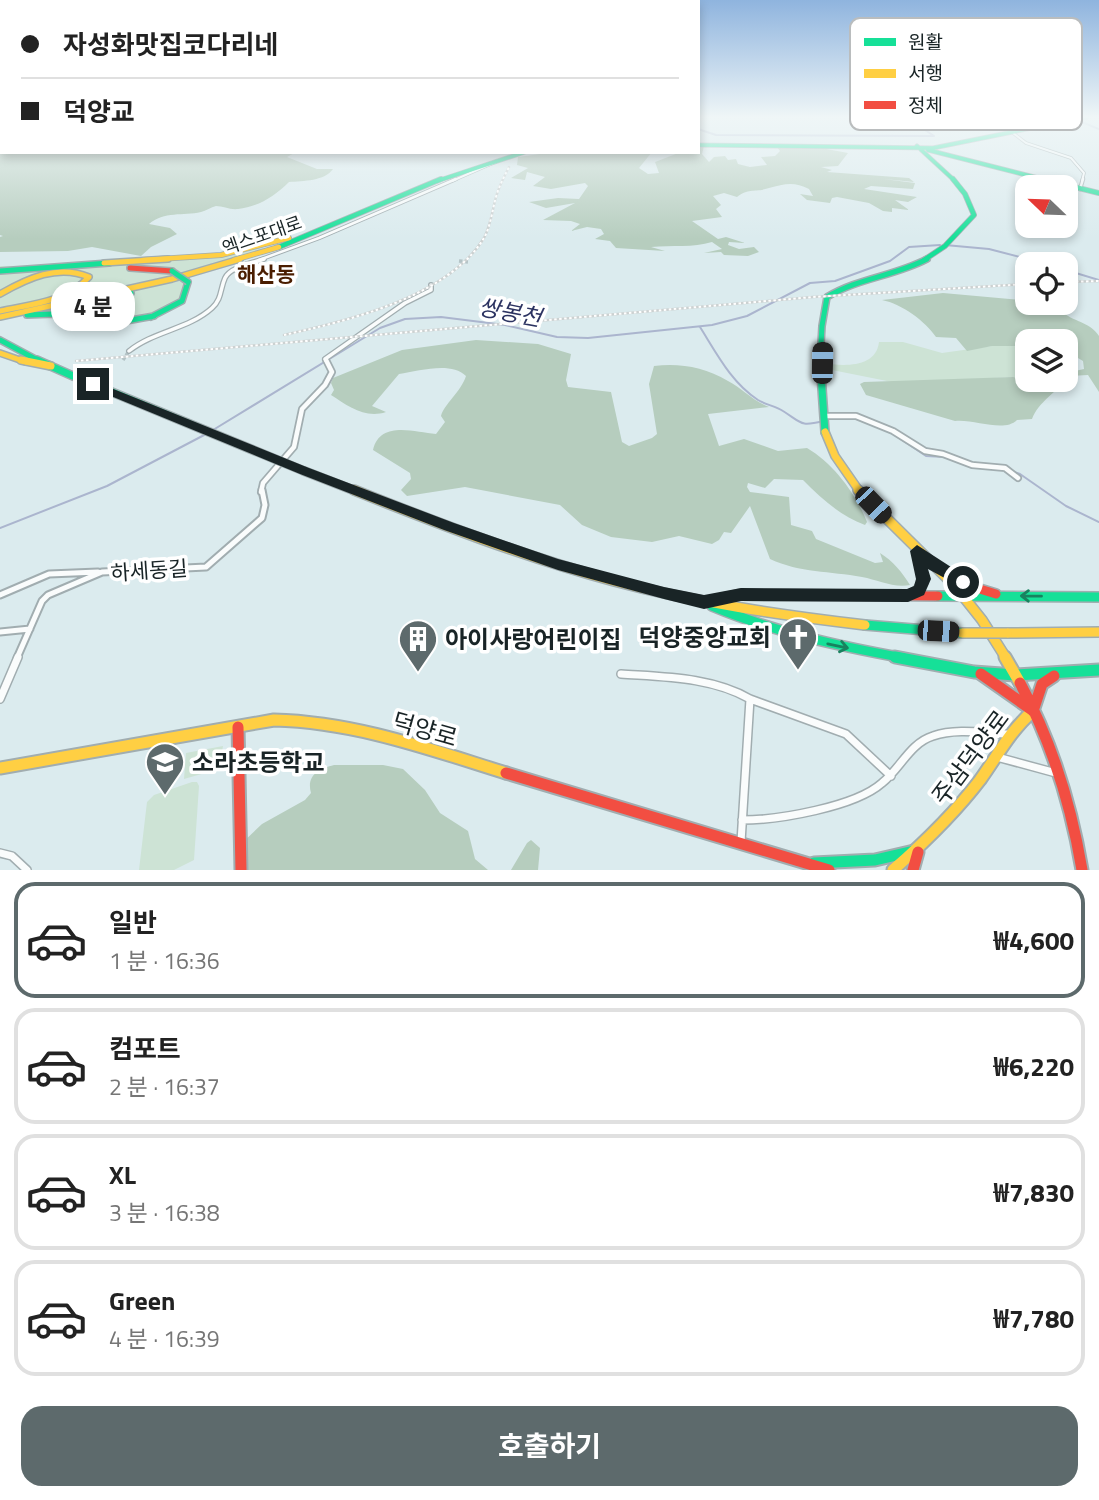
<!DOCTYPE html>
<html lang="ko">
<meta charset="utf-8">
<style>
body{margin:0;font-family:"Titillium Web","Noto Sans KR",sans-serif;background:#f2f2f2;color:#222;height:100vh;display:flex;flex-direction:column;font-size:26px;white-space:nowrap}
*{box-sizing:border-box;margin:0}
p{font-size:23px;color:#767676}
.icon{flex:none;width:38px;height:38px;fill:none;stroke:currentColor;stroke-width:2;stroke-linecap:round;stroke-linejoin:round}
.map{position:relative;height:870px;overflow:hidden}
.sheet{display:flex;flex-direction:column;background:#fff;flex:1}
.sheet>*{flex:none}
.banner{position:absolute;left:0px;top:0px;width:700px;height:154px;box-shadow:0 4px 10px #0003;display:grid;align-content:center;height:154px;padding:0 21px;background:#fff}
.needle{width:46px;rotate:293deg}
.fabs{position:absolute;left:1015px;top:175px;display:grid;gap:14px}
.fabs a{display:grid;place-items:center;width:63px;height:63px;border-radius:14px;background:#fff;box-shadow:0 4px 10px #0003;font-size:35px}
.end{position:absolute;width:32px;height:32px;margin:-16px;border:9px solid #192426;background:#fff;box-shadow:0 0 0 4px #fff}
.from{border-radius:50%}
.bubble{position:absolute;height:49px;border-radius:21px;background:#fff;box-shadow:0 4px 10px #0003;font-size:23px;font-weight:700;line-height:49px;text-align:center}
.car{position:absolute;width:21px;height:42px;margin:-21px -10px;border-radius:9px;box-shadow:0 0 5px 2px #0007;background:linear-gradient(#222 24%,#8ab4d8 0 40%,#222 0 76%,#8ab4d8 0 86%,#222 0)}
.banner b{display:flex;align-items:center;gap:24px;height:66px;font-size:26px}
.banner b+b{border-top:2px solid #e0e0e0}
.banner i{width:18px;height:18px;background:#222}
ul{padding:12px 0 0;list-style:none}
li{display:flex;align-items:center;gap:21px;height:116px;margin:0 14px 10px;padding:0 7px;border:4px solid #e0e0e0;border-radius:21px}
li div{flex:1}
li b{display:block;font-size:26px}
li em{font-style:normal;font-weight:700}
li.on{border-color:#5d6a6c}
li>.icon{width:63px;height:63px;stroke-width:1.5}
.cta{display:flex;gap:14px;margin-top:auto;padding:14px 21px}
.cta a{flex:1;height:80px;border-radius:21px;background:#5d6a6c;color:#fff;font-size:28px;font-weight:700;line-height:80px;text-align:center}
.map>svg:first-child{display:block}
.green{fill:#cde3d5}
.forest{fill:#b6cdbe}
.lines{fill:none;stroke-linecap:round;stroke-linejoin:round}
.stream{stroke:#abb5ce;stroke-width:2}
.street-tunnel{stroke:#b4c3c6;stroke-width:3.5;stroke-dasharray:3.5 2;stroke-linecap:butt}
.street-far5-casing{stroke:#a1adb0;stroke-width:3.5}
.street-far4-casing{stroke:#a1adb0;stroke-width:4.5}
.street-far3-casing{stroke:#a1adb0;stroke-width:6}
.street-far2-casing{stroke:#a1adb0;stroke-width:8}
.street-far1-casing{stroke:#a1adb0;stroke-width:9}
.street-casing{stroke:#a1adb0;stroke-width:10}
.fast-far5-casing{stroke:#a1adb0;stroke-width:5}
.fast-far4-casing{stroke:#a1adb0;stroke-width:6}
.fast-far3-casing{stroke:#a1adb0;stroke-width:8}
.fast-far2-casing{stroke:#a1adb0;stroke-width:10}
.fast-far1-casing{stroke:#a1adb0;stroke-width:12}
.fast-casing{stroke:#a1adb0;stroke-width:15}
.slow-far4-casing{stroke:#a1adb0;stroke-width:6}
.slow-far3-casing{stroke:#a1adb0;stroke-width:8}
.slow-far2-casing{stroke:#a1adb0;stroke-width:10}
.slow-far1-casing{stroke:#a1adb0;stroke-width:12}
.slow-casing{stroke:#a1adb0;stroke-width:15}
.jam-far2-casing{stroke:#a1adb0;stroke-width:8}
.jam-far1-casing{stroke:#a1adb0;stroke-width:12}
.jam-casing{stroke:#a1adb0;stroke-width:15}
.street-far5{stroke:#fafcfc;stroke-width:2}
.street-far4{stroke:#fafcfc;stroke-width:2.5}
.street-far3{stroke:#fafcfc;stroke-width:3.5}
.street-far2{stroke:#fafcfc;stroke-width:4.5}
.street-far1{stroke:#fafcfc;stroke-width:5}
.street{stroke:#fafcfc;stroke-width:7}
.fast-far5{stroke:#16e098;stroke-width:3.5}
.fast-far4{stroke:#16e098;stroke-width:4.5}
.fast-far3{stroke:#16e098;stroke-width:5}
.fast-far2{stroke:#16e098;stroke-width:7}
.fast-far1{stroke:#16e098;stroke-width:9}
.fast{stroke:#16e098;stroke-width:11}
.slow-far4{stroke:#ffcf43;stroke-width:4.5}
.slow-far3{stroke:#ffcf43;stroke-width:5}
.slow-far2{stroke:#ffcf43;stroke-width:7}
.slow-far1{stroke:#ffcf43;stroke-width:9}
.slow{stroke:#ffcf43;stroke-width:11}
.jam-far2{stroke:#f24e42;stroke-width:5}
.jam-far1{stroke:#f24e42;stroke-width:9}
.jam{stroke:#f24e42;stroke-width:11}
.rail-casing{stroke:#ccd1d1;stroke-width:2.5}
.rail{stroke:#fff;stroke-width:2;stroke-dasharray:2.5;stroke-linecap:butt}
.fast-bridge-far1-casing{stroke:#a1adb0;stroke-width:8;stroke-linecap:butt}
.fast-bridge-casing{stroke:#a1adb0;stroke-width:10;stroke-linecap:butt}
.slow-bridge-casing{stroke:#a1adb0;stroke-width:12;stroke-linecap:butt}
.fast-bridge-far1{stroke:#16e098;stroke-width:5}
.fast-bridge{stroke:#16e098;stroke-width:7}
.slow-bridge{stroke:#ffcf43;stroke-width:9}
.oneway{stroke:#18825f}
.route{fill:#192426}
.labels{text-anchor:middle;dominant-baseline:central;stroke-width:7;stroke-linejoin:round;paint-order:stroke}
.far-street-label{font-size:18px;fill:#192426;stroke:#fff}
.far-quarter-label{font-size:21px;font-weight:bold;fill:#4a1d00;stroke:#fff}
.street-label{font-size:21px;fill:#192426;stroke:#fff}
.water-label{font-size:23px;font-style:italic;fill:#2c3361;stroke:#fff}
.near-poi-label{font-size:24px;font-weight:bold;fill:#192426;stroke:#fff;text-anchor:start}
.near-street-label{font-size:24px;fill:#192426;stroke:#fff}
.key{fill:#fff;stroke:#babdbe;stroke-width:2}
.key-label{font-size:19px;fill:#192426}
</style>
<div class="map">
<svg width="1099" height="870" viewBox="0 0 1099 870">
<rect width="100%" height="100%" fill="#dbebee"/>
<!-- green -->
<path class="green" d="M262 247 268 251 185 278 188 292 166 311 117 324 60 315H26L0 320V266C88 265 176 265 262 247Z
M879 342H903L942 353 992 346H1027V380H1051L1044 383 1013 377 897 383 822 368V363C842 366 876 369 879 342Z
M223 746 219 769 184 779 186 753Z
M192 782H197L199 786 194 860 174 870H139L147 802 154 795Z"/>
<!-- forest -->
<path class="forest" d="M0 117 2 152H296L287 157 317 169H333C325 181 303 181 289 182 275 196 258 207 238 209 230 210 223 206 216 206 211 207 206 211 201 212 183 216 164 211 149 224L170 228 177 234 151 247 141 256 92 247 68 251 0 252V237L3 236 0 235Z
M704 146 702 154 709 162 714 157 725 156 728 160 736 159 738 164 750 167 767 165 761 157 775 156 780 151 777 147 821 148 848 153 838 166 821 167 832 170 827 172 909 178 914 182 884 179 915 183 913 189 871 186 864 189 917 197 908 202 895 200 909 210 892 208V212L883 211 869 203 837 197 832 198 830 203 807 200 800 194 813 196 809 189C794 181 784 184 769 188 754 193 750 187 737 197L724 193 713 196 721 205 716 209 722 217 692 221 718 239 726 237 745 243 729 242 728 245 739 249 754 247 759 252 748 256 724 255 721 252 704 253 722 249 712 242C693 248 672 245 651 247L665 251 616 248 610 241 595 239 604 234 601 229 587 227 571 231 580 224 571 221 543 220 575 203 546 208 529 202 558 198 579 199 588 186 585 183 551 189 533 186 545 177 527 172 525 180 511 178 528 168 517 165 518 157 555 152H652L639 168 648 174 659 173 655 162 681 152H698V148Z
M943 293 1055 303 1063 309 1061 311C1073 322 1089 321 1099 336V392L1088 375 1070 376C1058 391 1038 402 1032 419L1017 420C1004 433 975 419 955 421L866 395 860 384 864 382 1013 377 1044 383 1051 380H1066V373L1084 369 1083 361 1066 351V341H1027V346H992L967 351 956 338 936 337C925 321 902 304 882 300Z
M476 340 538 344 571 354 566 380 568 387 611 392 622 442 629 446 652 438 657 434 649 384 654 366C680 363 704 367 728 381 743 389 753 401 769 407L708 414 719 446 744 439 778 451 807 448C834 464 856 494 867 522L865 525C840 516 821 498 803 480L774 479 765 488 748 483 747 487 750 492 789 497 791 525 812 531 816 539 875 563 883 562 880 553C893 561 902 572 910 585 893 588 878 580 862 577 830 571 800 573 770 559L750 506 731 533 724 532 719 540 712 544 679 536 652 542 611 537 582 525 560 505 465 487 407 496 401 490 411 479 410 473 373 450C380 420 414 432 436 434L445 422 441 416C444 404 461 392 466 376 451 361 419 371 399 374L372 406 386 412C365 419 348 406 331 395L334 390 331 383 333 378 402 350Z
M334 765H383L403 769 425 790 440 813 468 831 475 859 488 870H241V844L262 824 305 800 311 793C306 775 319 769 334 765Z
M531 840 540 848 538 870H511L527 843Z"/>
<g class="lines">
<!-- stream -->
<path class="stream" d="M1077 120 1099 129
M698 129 716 135 934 136 906 117
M945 245 989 249 1047 264
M1066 270 1099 280
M700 327C717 354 731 382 758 400 766 405 776 406 783 411 802 423 800 427 823 421
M855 418 890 432 926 456 945 457
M213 430 380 328 405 319 441 317 505 325 557 337 588 338 712 325 747 316 810 283 835 281 890 261 909 247 940 245
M950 459 971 467
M1011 471 1020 474 1066 506 1099 522
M0 528 107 486 208 433"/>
<!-- street-tunnel -->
<path class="street-tunnel" d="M459 261 469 262
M123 360 129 351"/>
<!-- street-far5 casing -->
<g class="street-far5-casing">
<path id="street-far5" d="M1036 117 1049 123
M1013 133 1026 143 1071 158 1084 173 1082 181
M452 181 500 160"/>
</g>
<!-- street-far4 casing -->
<g class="street-far4-casing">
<path id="street-far4" d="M1080 189 1083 179
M259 260 319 238 456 179"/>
</g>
<!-- street-far3 casing -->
<g class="street-far3-casing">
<path id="street-far3" d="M129 351C154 331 189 329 212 308 222 299 220 289 225 278 230 267 253 263 264 259
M327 362 325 359 405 303 431 290V285"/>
</g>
<!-- street-far2 casing -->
<g class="street-far2-casing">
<path id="street-far2" d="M824 416H856L893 431 925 451 943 454 972 465 1005 468 1018 478
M261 492 263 483 294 447 302 409 325 385 332 372 326 360"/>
</g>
<!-- street-far1 casing -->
<g class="street-far1-casing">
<path id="street-far1" d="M0 595 49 574 98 572
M0 632 30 629
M17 658 42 601 48 595 102 572 206 567 262 518 265 505 262 490"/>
</g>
<!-- street casing -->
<g class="street-casing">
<path id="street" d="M621 674C664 677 712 677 750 699L846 734 891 776
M0 699 18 657
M997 757 1056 773
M742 820C778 820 855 807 882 783 900 769 910 743 933 736 956 728 984 733 1008 734
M741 842 750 699
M0 853 12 856 27 870"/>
</g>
<!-- fast-far5 casing -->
<g class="fast-far5-casing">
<path id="fast-far5" d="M698 145 933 148 1087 117
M917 146 955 181
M928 150 1050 181
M437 181 525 152"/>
</g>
<!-- fast-far4 casing -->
<g class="fast-far4-casing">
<path id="fast-far4" d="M1043 179 1099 193
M279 247 441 179
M924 260 945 246 974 215 965 194 953 179"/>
</g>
<!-- fast-far3 casing -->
<g class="fast-far3-casing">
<path id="fast-far3" d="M0 271 109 263
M131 293 111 301 100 310V316L120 322 154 316
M27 315 54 314 108 324
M151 317 182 301 188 282
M0 340 41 362
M820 362 822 326 827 297C858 278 895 276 927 259"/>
</g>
<!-- fast-far2 casing -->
<g class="fast-far2-casing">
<path id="fast-far2" d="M37 360 73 376
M820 360 825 432"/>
</g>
<!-- fast-far1 casing -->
<g class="fast-far1-casing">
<path id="fast-far1" d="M938 596 1099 597
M712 606C774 632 838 646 904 658
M865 625 962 633"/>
</g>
<!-- fast casing -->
<g class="fast-casing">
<path id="fast" d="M895 657 974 672 1015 675 1099 670
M814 863 875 860 914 851"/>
</g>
<!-- slow-far4 casing -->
<g class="slow-far4-casing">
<path id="slow-far4" d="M143 260 221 255 289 238
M234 260 279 247"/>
</g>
<!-- slow-far3 casing -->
<g class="slow-far3-casing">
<path id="slow-far3" d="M104 263 168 259
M0 294C28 278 58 264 89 277 66 302 32 304 0 311
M0 317 172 279 240 259
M0 353 26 362"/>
</g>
<!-- slow-far2 casing -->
<g class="slow-far2-casing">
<path id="slow-far2" d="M21 360 51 366
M825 432 835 456 860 492
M304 471 358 492"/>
</g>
<!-- slow-far1 casing -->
<g class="slow-far1-casing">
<path id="slow-far1" d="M354 490C439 524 525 557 614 581 696 603 781 615 865 625
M858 490 955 586 982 620 1006 658
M1007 633 1099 632"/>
</g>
<!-- slow casing -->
<g class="slow-casing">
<path id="slow" d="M1005 657 1020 683
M0 768 274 720C355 722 429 749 506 773
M893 870C925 842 954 814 980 780 998 755 1010 731 1033 711"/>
</g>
<!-- jam-far2 casing -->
<g class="jam-far2-casing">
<path id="jam-far2" d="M130 268 172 271"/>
</g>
<!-- jam-far1 casing -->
<g class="jam-far1-casing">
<path id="jam-far1" d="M942 570 970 586 996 594
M911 594 917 591 923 582 918 552
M710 601 741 594 938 596"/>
</g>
<!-- jam casing -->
<g class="jam-casing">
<path id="jam" d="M981 674 1032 710
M1020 683C1052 742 1071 804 1082 870
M1033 711 1042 684 1054 676
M238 727 241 870
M506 773 829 870
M913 870 918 852"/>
</g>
<!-- street-far5 -->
<use href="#street-far5" class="street-far5"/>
<!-- street-far4 -->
<use href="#street-far4" class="street-far4"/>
<!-- street-far3 -->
<use href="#street-far3" class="street-far3"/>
<!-- street-far2 -->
<use href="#street-far2" class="street-far2"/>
<!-- street-far1 -->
<use href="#street-far1" class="street-far1"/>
<!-- street -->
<use href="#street" class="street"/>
<!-- fast-far5 -->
<use href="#fast-far5" class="fast-far5"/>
<!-- fast-far4 -->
<use href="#fast-far4" class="fast-far4"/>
<!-- fast-far3 -->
<use href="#fast-far3" class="fast-far3"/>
<!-- fast-far2 -->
<use href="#fast-far2" class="fast-far2"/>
<!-- fast-far1 -->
<use href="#fast-far1" class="fast-far1"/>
<!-- fast -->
<use href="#fast" class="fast"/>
<!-- slow-far4 -->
<use href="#slow-far4" class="slow-far4"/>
<!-- slow-far3 -->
<use href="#slow-far3" class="slow-far3"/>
<!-- slow-far2 -->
<use href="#slow-far2" class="slow-far2"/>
<!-- slow-far1 -->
<use href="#slow-far1" class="slow-far1"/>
<!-- slow -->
<use href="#slow" class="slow"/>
<!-- jam-far2 -->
<use href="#jam-far2" class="jam-far2"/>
<!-- jam-far1 -->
<use href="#jam-far1" class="jam-far1"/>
<!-- jam -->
<use href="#jam" class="jam"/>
<!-- rail casing -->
<g class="rail-casing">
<path id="rail" d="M1066 282 1099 281
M284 335C347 321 448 297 484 238 491 225 492 211 496 197 499 186 504 177 509 167
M76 361 813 297 1027 284"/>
</g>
<!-- rail -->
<use href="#rail" class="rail"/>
<!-- fast-bridge-far1 casing -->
<g class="fast-bridge-far1-casing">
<path id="fast-bridge-far1" d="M172 271 188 282"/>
</g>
<!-- fast-bridge casing -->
<g class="fast-bridge-casing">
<path id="fast-bridge" d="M73 376 304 471"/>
</g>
<!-- slow-bridge casing -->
<g class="slow-bridge-casing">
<path id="slow-bridge" d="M962 633H1007"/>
</g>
<!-- fast-bridge-far1 -->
<use href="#fast-bridge-far1" class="fast-bridge-far1"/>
<!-- fast-bridge -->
<use href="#fast-bridge" class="fast-bridge"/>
<!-- slow-bridge -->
<use href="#slow-bridge" class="slow-bridge"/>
</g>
<!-- one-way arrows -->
<defs><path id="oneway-shaft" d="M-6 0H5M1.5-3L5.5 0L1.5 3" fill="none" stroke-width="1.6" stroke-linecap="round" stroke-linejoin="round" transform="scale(1.75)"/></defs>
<g class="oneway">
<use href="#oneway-shaft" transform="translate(1031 596) rotate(-179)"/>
<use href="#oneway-shaft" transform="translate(838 646) rotate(12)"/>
</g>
<!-- sky -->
<linearGradient id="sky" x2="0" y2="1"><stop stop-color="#8fb4de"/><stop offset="0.49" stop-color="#eff6f7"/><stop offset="1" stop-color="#eff6f7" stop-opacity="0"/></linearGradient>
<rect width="1099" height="239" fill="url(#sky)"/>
<!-- route -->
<path class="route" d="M89 382H96L309 468 454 523 558 559 664 587 704 595 741 588 907 589 914 586 916 579 910 551 917 545 968 578 970 582 963 588 928 569 931 579 924 595 908 602 741 601 704 609 664 599 558 570 444 530 300 474 89 387Z"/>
<!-- icons -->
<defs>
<g id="church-pin" transform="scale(2.0125)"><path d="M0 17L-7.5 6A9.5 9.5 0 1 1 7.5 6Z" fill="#5d6a6c" stroke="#fff"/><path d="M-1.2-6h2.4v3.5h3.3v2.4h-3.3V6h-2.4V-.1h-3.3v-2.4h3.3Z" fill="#fff"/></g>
<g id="building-pin" transform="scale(2.0125)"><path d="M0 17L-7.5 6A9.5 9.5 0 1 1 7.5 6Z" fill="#5d6a6c" stroke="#fff"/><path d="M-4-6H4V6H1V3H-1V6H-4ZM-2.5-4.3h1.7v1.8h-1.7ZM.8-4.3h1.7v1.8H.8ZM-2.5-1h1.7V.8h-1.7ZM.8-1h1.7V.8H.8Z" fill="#fff"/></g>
<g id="school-pin" transform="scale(2.0125)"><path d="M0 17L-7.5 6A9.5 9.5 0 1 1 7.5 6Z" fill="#5d6a6c" stroke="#fff"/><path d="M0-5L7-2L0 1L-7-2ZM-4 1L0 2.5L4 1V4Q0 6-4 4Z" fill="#fff"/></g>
</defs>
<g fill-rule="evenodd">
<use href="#church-pin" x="798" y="637"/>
<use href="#building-pin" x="418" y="639"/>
<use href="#school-pin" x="165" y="762"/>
</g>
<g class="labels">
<!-- far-street labels -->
<g class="far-street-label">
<text transform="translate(262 235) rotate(-19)">엑스포대로</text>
</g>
<!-- far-quarter labels -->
<g class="far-quarter-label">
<text x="266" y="274">해산동</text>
</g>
<!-- street labels -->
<g class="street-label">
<text transform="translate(149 570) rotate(-4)">하세동길</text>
</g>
<!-- water labels -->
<g class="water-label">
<text transform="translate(510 312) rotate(11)">쌍봉천</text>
</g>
<!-- near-poi labels -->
<g class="near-poi-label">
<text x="771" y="637" text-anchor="end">덕양중앙교회</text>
<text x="445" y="639">아이사랑어린이집</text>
<text x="192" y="762">소라초등학교</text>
</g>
<!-- near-street labels -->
<g class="near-street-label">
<text transform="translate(425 729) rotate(16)">덕양로</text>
<text transform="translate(970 757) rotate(-53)">주삼덕양로</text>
</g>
</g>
<!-- legend -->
<rect x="850" y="18" width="232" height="112" rx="10" class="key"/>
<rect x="864" y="38" width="32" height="8" fill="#16e098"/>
<rect x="864" y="69" width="32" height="9" fill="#ffcf43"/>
<rect x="864" y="101" width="32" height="8" fill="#f24e42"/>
<g class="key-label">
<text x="908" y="49">원활</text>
<text x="908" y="80">서행</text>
<text x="908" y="112">정체</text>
</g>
</svg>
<div class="fabs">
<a><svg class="needle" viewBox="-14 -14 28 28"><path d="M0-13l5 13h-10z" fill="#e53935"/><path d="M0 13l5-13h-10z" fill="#767676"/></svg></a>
<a><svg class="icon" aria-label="locate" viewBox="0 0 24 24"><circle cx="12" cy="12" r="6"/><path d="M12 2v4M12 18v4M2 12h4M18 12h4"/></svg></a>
<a><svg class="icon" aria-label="layers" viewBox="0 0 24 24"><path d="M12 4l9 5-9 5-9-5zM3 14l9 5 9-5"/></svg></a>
</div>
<i class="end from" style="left:963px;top:582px"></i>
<i class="end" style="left:93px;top:384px"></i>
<div class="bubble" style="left:51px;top:282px;width:84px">4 분</div>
<i class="car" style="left:822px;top:363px;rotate:1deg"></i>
<i class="car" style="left:873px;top:505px;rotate:136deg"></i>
<i class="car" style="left:938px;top:631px;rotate:93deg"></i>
<div class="banner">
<b><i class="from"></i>자성화맛집코다리네</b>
<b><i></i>덕양교</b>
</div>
</div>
<section class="sheet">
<ul>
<li class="on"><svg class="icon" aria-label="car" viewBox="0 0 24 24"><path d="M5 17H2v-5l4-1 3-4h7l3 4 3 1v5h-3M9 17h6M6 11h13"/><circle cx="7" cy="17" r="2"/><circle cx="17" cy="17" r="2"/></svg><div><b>일반</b><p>1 분 · 16:36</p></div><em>₩4,600</em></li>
<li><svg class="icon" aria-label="car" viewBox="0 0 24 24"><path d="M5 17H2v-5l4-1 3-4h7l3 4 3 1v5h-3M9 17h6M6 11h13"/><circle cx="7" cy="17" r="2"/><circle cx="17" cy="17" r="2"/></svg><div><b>컴포트</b><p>2 분 · 16:37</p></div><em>₩6,220</em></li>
<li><svg class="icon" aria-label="car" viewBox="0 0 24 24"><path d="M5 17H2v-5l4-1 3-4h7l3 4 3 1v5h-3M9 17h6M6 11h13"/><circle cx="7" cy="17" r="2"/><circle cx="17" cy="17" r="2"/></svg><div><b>XL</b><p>3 분 · 16:38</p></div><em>₩7,830</em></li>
<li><svg class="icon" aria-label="car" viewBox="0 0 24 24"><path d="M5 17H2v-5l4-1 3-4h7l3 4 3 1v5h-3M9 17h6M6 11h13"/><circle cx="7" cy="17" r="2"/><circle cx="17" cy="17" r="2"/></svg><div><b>Green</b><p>4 분 · 16:39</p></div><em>₩7,780</em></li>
</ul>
<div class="cta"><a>호출하기</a></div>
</section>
